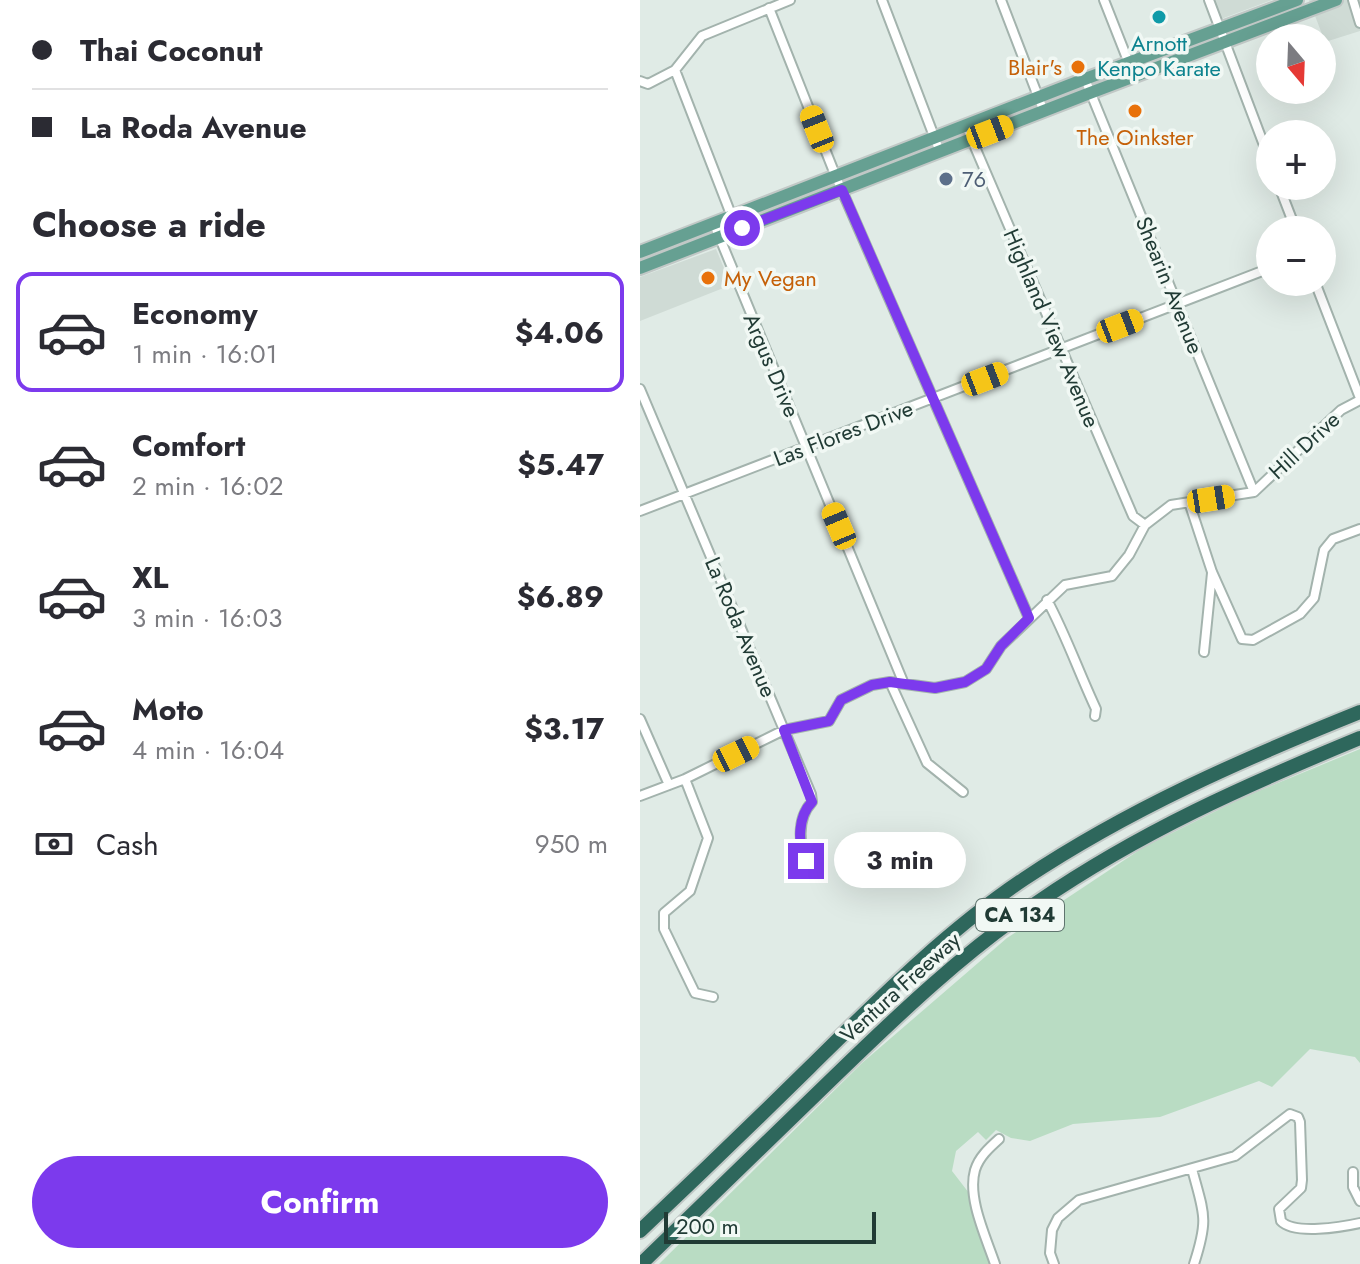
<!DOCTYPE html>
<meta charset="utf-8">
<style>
body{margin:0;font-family:Jost,sans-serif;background:#f7f7f7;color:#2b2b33;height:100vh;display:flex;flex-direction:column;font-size:30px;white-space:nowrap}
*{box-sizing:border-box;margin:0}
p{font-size:26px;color:#7c7c81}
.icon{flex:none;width:44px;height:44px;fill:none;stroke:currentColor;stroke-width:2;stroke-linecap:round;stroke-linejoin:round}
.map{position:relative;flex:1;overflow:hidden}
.side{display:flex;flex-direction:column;background:#fff;width:640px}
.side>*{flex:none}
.top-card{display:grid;align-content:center;height:176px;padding:0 32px;background:#fff}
.needle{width:52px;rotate:161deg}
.tools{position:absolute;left:616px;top:24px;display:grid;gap:16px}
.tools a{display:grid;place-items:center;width:80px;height:80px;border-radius:50%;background:#fff;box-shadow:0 8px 32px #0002;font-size:40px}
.scale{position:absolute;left:24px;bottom:20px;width:212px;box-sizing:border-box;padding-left:8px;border:4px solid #213b35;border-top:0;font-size:22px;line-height:28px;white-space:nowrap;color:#213b35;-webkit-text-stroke:6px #f1f8f4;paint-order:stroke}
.end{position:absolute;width:36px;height:36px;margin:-18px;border:10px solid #7c3aed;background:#fff;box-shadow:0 0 0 4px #fff}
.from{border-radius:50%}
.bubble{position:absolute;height:56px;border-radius:28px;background:#fff;box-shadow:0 8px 32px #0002;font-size:26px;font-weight:700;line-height:56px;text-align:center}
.car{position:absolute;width:24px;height:48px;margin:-24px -12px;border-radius:10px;box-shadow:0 0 6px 2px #0007;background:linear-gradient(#f5c518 24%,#345 0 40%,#f5c518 0 76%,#345 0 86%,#f5c518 0)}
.top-card b{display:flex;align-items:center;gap:28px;height:76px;font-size:30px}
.top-card b+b{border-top:2px solid #e1e1e2}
.top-card i{width:20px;height:20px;background:#2b2b33}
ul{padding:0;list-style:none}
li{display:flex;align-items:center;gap:24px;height:120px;margin:0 16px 12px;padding:0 16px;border:4px solid transparent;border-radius:16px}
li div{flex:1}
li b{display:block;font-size:30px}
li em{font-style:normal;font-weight:700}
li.current{border-color:#7c3aed}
li>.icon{width:72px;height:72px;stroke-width:1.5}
h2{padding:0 32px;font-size:36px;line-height:96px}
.pay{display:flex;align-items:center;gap:20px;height:88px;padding:0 32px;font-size:30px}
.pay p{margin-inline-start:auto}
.primary-button{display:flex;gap:16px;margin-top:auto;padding:16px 32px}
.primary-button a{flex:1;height:92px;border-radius:48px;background:#7c3aed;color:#fff;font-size:32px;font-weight:700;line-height:92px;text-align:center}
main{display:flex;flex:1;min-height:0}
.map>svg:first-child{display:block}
.built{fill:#cfdbd5}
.green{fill:#b9dcc3}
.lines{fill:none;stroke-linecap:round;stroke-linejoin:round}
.minor-casing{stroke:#a3b3ad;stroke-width:12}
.primary-casing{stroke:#c1c8c6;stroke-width:16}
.motorway-casing{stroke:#c1c8c6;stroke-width:18}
.minor{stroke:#fff;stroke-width:8}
.primary{stroke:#66a092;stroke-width:12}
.motorway{stroke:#2e675c;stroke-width:14}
.route{stroke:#7c3aed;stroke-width:10}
.culture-dot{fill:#0f9aa8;stroke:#f1f8f4;stroke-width:3}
.food-dot{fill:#e8710a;stroke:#f1f8f4;stroke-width:3}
.service-dot{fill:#5c6f8a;stroke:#f1f8f4;stroke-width:3}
.labels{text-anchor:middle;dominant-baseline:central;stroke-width:7;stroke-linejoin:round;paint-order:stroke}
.shield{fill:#f1f8f4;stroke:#5f746e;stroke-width:2}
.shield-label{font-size:20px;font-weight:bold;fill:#213b35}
.culture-label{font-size:22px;fill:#0d838f;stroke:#f1f8f4}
.food-label{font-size:22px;fill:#c56008;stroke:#f1f8f4;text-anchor:end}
.service-label{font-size:22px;fill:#4e5e75;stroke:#f1f8f4;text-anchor:start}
.street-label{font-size:22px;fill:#213b35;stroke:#f1f8f4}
</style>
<main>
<section class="side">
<div class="top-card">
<b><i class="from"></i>Thai Coconut</b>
<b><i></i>La Roda Avenue</b>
</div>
<h2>Choose a ride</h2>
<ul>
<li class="current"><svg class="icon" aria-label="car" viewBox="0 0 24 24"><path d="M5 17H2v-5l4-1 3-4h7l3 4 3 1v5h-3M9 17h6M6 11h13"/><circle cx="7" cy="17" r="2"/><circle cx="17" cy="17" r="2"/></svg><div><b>Economy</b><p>1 min · 16:01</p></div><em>$4.06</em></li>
<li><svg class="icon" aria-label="car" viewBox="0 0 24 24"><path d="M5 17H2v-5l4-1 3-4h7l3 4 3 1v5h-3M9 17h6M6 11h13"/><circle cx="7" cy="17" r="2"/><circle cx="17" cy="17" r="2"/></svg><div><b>Comfort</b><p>2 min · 16:02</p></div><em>$5.47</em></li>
<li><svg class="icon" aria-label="car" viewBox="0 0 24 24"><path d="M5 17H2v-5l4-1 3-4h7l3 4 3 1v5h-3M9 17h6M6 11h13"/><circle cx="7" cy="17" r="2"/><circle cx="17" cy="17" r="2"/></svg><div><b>XL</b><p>3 min · 16:03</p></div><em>$6.89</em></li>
<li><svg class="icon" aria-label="car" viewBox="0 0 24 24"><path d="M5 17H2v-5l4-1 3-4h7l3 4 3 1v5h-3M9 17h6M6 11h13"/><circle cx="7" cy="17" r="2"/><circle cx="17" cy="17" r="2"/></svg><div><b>Moto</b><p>4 min · 16:04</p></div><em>$3.17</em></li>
</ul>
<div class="pay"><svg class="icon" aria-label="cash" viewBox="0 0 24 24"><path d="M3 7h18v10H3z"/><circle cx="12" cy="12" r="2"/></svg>Cash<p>950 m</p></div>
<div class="primary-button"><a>Confirm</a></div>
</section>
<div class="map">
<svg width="720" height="1264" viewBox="0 0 720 1264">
<rect width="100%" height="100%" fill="#e0ebe6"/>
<!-- built -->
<path class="built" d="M573 0H632L581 19Z
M669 0H720V31L685 42Z
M76 249 91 285 0 321V277Z"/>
<!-- green -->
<path class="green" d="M720 749V1063L715 1057 670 1049 632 1087 619 1081 520 1117 433 1124 390 1141 371 1138 356 1130 346 1140 338 1132 316 1151 312 1171 329 1193 350 1264H19L222 1063 367 938 504 847 604 797Z"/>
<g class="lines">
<!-- minor casing -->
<g class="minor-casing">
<path id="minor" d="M242 0 300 152
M361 0 404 112
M464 0 494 76
M569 0 630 161
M713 0 720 23
M129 8 196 177 389 618
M35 70 97 230
M445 79 614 492
M0 81 8 84 35 70 62 36 150 0
M326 126 493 516 505 525
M639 186 656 230
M74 224 264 684
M675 282 720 398
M0 389 171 794 172 802C156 819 159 847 168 866
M549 502 572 572 602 639 613 640 660 614 674 598 684 550 693 539 720 529
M0 511 630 268
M407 600C426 635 439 673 456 709L455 716
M564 652 572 573
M250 682 287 763 323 792
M0 719 29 785
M45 779 68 838 50 891 24 913V929L55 993 73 997
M0 796 45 779 144 730 189 721 201 700 232 685 250 682 295 688 325 682 346 669 361 646 425 585 472 576 489 555 505 525 531 505 614 492 701 410 720 400
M552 1169C564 1214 569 1218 554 1264
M713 1172V1187L720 1201
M355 1264C346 1237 327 1198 335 1170 339 1157 349 1148 359 1139
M414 1264 410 1253 412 1230 418 1218 439 1200 595 1156 650 1114 658 1117 660 1122 662 1180 661 1188 639 1209 641 1221C654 1235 702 1227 720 1223"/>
</g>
<!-- primary casing -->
<g class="primary-casing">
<path id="primary" d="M0 252 445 79 657 0
M0 268 450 93 696 0"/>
</g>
<!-- motorway casing -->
<g class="motorway-casing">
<path id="motorway" d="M0 1231C57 1177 114 1122 170 1067 238 1000 305 932 384 879 489 809 603 759 720 712
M1 1264C66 1201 131 1138 196 1075 260 1013 324 952 398 902 502 831 604 786 720 738"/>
</g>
<!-- minor -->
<use href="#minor" class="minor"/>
<!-- primary -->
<use href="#primary" class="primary"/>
<!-- motorway -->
<use href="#motorway" class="motorway"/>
</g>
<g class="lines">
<!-- route -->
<path class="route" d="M102 228 202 190 389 618 361 646 346 669 325 682 295 688 250 682 232 685 201 700 189 721 144 730 172 802C158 816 157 843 166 861"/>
</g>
<!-- markers -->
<circle class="culture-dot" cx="519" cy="17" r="8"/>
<g class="food-dot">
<circle cx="438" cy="67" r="8"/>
<circle cx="495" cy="111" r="8"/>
<circle cx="68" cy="278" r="8"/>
</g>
<circle class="service-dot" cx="306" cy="179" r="8"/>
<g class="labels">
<!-- shield labels -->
<rect class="shield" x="336" y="899" width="88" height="32" rx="6"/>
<g class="shield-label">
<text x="380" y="915">CA 134</text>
</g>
<!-- culture labels -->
<g class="culture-label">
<text x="519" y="43">Arnott<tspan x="519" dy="25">Kenpo Karate</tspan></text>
</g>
<!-- food labels -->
<g class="food-label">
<text x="422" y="67">Blair's</text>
<text x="495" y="137" text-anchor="middle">The Oinkster</text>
<text x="84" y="278" text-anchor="start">My Vegan</text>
</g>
<!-- service labels -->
<g class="service-label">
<text x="322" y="179">76</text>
</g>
<!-- street labels -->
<g class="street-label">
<text transform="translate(530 285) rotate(68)">Shearin Avenue</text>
<text transform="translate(412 328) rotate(67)">Highland View Avenue</text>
<text transform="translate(132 365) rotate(67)">Argus Drive</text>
<text transform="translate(203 433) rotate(-21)">Las Flores Drive</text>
<text transform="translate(664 445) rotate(-43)">Hill Drive</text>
<text transform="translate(101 627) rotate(67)">La Roda Avenue</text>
<text transform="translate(260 987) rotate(-42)">Ventura Freeway</text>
</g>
</g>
</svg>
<div class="tools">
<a><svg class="needle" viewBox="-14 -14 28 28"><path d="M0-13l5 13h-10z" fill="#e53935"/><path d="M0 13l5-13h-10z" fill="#7c7c81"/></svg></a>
<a>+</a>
<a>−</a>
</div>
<div class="scale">200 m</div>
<i class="end from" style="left:102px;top:228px"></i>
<i class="end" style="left:166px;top:861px"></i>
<div class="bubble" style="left:194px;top:832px;width:132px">3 min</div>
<i class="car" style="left:177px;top:129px;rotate:338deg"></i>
<i class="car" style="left:350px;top:132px;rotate:69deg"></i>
<i class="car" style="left:480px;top:326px;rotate:69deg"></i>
<i class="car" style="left:345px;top:379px;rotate:69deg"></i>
<i class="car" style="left:571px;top:499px;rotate:81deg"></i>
<i class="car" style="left:199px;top:526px;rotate:337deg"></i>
<i class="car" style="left:96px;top:754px;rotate:64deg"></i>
</div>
</main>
